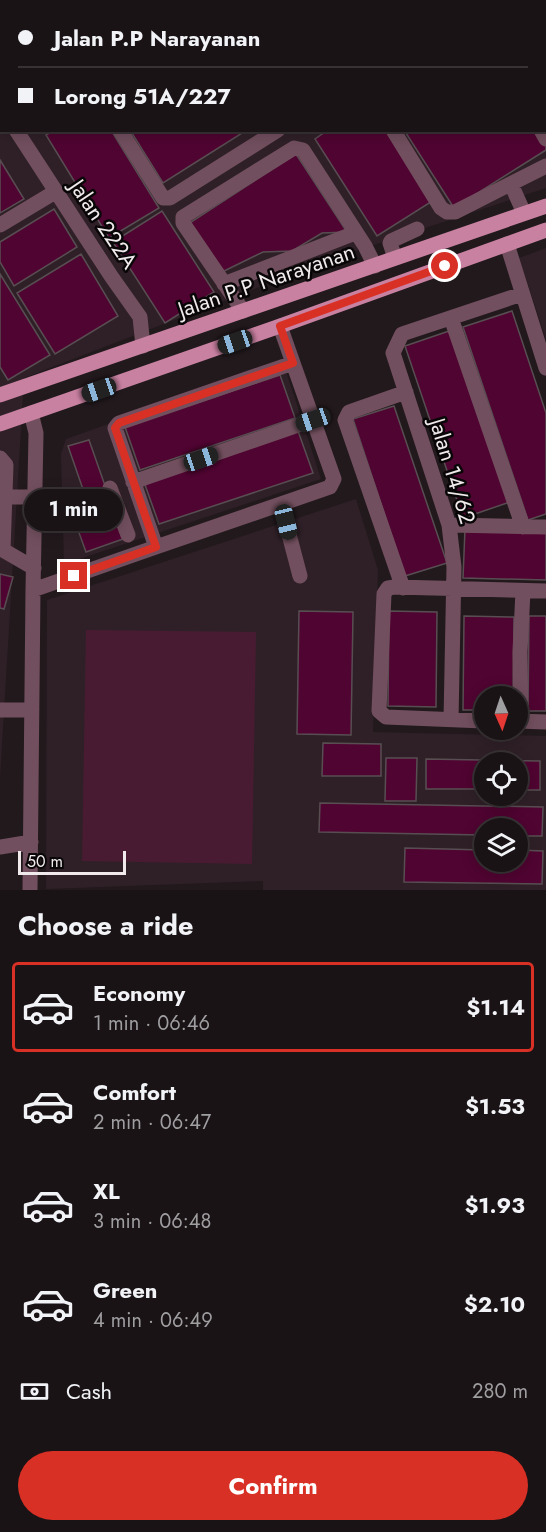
<!DOCTYPE html>
<meta charset="utf-8">
<style>
body{margin:0;font-family:Jost,sans-serif;background:#272023;color:#f1f3f6;height:100vh;display:flex;flex-direction:column;font-size:22px;white-space:nowrap}
*{box-sizing:border-box;margin:0}
p{font-size:20px;color:#9f9ea1}
.icon{flex:none;width:33px;height:33px;fill:none;stroke:currentColor;stroke-width:2;stroke-linecap:round;stroke-linejoin:round}
.map{position:relative;height:890px;overflow:hidden}
.sheet{display:flex;flex-direction:column;background:#1a1316;flex:1}
.sheet>*{flex:none}
.guide{position:absolute;left:0px;top:0px;width:546px;height:132px;box-shadow:0 3px 15px #0003,0 0 0 2px #383235;display:grid;align-content:center;height:132px;padding:0 18px;background:#1a1316}
.needle{width:39px;rotate:177deg}
.controls{position:absolute;left:474px;top:686px;display:grid;gap:12px}
.controls a{display:grid;place-items:center;width:54px;height:54px;border-radius:50%;background:#1a1316;box-shadow:0 3px 15px #0003,0 0 0 2px #383235;font-size:30px}
.scale{position:absolute;left:18px;bottom:15px;width:108px;box-sizing:border-box;padding-left:6px;border:3px solid #f0eaec;border-top:0;font-size:16px;line-height:21px;white-space:nowrap;color:#f0eaec;-webkit-text-stroke:4px #090607;paint-order:stroke}
.end{position:absolute;width:27px;height:27px;margin:-14px;border:8px solid #d93025;background:#fff;box-shadow:0 0 0 3px #fff}
.from{border-radius:50%}
.bubble{position:absolute;height:42px;border-radius:21px;background:#1a1316;box-shadow:0 3px 15px #0003,0 0 0 2px #383235;font-size:20px;font-weight:700;line-height:42px;text-align:center}
.car{position:absolute;width:18px;height:36px;margin:-18px -9px;border-radius:8px;box-shadow:0 0 4px 2px #0007;background:linear-gradient(#222 24%,#8ab4d8 0 40%,#222 0 76%,#8ab4d8 0 86%,#222 0)}
.guide b{display:flex;align-items:center;gap:21px;height:57px;font-size:22px}
.guide b+b{border-top:2px solid #383235}
.guide i{width:15px;height:15px;background:#f1f3f6}
ul{padding:0;list-style:none}
li{display:flex;align-items:center;gap:18px;height:90px;margin:0 12px 9px;padding:0 6px;border:3px solid transparent;border-radius:6px}
li div{flex:1}
li b{display:block;font-size:22px}
li em{font-style:normal;font-weight:700}
li.current{border-color:#d93025}
li>.icon{width:54px;height:54px;stroke-width:1.5}
h2{padding:0 18px;font-size:27px;line-height:72px}
.pay{display:flex;align-items:center;gap:15px;height:66px;padding:0 18px;font-size:22px}
.pay p{margin-inline-start:auto}
.primary-button{display:flex;gap:12px;margin-top:auto;padding:12px 18px}
.primary-button a{flex:1;height:69px;border-radius:36px;background:#d93025;color:#fff;font-size:24px;font-weight:700;line-height:69px;text-align:center}
.map>svg:first-child{display:block}
.built{fill:#2f2027;fill-rule:evenodd}
.green{fill:#481b32}
.building{fill:#500431;stroke:#584e52;stroke-width:1.5}
.lines{fill:none;stroke-linecap:round;stroke-linejoin:round}
.minor{stroke:#724f5e;stroke-width:15}
.major{stroke:#c981a1;stroke-width:15}
.route{stroke:#d93025;stroke-width:8}
.labels{text-anchor:middle;dominant-baseline:central;stroke-width:5;stroke-linejoin:round;paint-order:stroke}
.street-label{font-size:22px;fill:#f0eaec;stroke:#090607}
</style>
<div class="map">
<svg width="546" height="890" viewBox="0 0 546 890">
<rect width="100%" height="100%" fill="#22191d"/>
<!-- built -->
<path class="built" d="M0 0H546V188L334 258 24 378 0 778ZM2 2H544V130H2Z
M546 248V339L519 258Z
M283 362 321 479 64 564 61 454 66 439Z
M356 499 378 570 373 732 546 736V890H263V881L46 889 47 600ZM484 762H518V795H484ZM484 828H518V861H484Z"/>
<!-- green -->
<path class="green" d="M86 630 256 632 252 864 82 861Z"/>
<!-- building -->
<path class="building" d="M0 0H25L26 2H2V72L0 73Z
M180 0H395L396 2H177Z
M533 0H546V73L544 74V2H531Z
M54 130H111L159 208 109 238 46 135Z
M130 130H247L163 183Z
M328 130H389L434 200 377 236 315 139Z
M404 130H538L546 142V150L454 208Z
M296 154 347 232 322 233 292 251 263 252 220 273 188 224Z
M0 160 24 199 0 213Z
M54 209 77 247 14 286 0 262V242Z
M162 211 214 292 165 323 113 242Z
M81 254 118 316 55 354 17 293Z
M0 274 50 355 8 380 0 367Z
M512 311 546 413V514L528 520 463 327Z
M452 330 510 502 463 518 405 346Z
M280 375 295 418 140 470 125 427Z
M394 406 447 563 405 576 353 419Z
M298 431 313 473 159 524 144 482Z
M89 440 116 517 95 524 68 446Z
M116 517 123 539 86 552 78 530Z
M465 529 546 531V580L463 578Z
M0 574 13 577 4 609 0 608Z
M299 611 353 612 351 735 297 734Z
M389 611 437 612 436 707 388 706Z
M464 616 514 617 513 696H484V710H463Z
M529 616H546V711H528Z
M323 743 381 744V776H322Z
M386 758H417L416 801H385Z
M426 759 540 761V790H518V762H484V789H426Z
M320 803 543 807 542 836H518V828H484V835L319 832Z
M405 848 484 850V861H518V850L543 851 542 884 404 882Z"/>
<g class="lines">
<!-- minor -->
<path class="minor" d="M80 0V2
M403 0 404 2
M479 0V2
M48 2 51 0
M151 2 154 0
M544 104 546 106
M0 106 2 108
M16 130 111 276 140 317 143 346
M120 130 163 198H170L278 130
M393 130 441 208 447 212H455L546 166
M541 130 546 139
M511 184 524 213
M0 225 55 192
M507 244 546 368
M395 258 390 243 391 241 417 229
M224 284 355 233
M243 311 183 223V217L294 148 303 150 365 246 375 266
M451 318 523 527
M280 326 293 363
M293 363 334 479 330 487 156 547 115 428 119 423Z
M0 458 6 465 3 550 34 568
M133 482 313 420
M110 488 128 535
M5 497H35
M281 504 300 576
M449 525 546 527
M403 588 345 420 349 412 406 392
M33 590 156 547
M0 710H32
M451 720 454 567 449 525 393 353 402 334 522 294
M484 721 386 717 379 711 384 594 388 588 395 587 546 591
M518 721 546 722
M521 722 520 652 523 591
M0 847 31 842
M30 890 33 590 36 433 31 413"/>
<!-- major -->
<path class="major" d="M0 395 546 206
M0 424 280 326 546 230"/>
</g>
<g class="lines">
<!-- route -->
<path class="route" d="M74 576 156 547 115 428 119 423 293 363 280 326 445 266"/>
</g>
<g class="labels">
<!-- street labels -->
<g class="street-label">
<text transform="translate(104 224) rotate(56)">Jalan 222A</text>
<text transform="translate(266 280) rotate(-19)">Jalan P.P Narayanan</text>
<text transform="translate(453 471) rotate(73)">Jalan 14/62</text>
</g>
</g>
</svg>
<div class="controls">
<a><svg class="needle" viewBox="-14 -14 28 28"><path d="M0-13l5 13h-10z" fill="#e53935"/><path d="M0 13l5-13h-10z" fill="#9f9ea1"/></svg></a>
<a><svg class="icon" aria-label="locate" viewBox="0 0 24 24"><circle cx="12" cy="12" r="6"/><path d="M12 2v4M12 18v4M2 12h4M18 12h4"/></svg></a>
<a><svg class="icon" aria-label="layers" viewBox="0 0 24 24"><path d="M12 4l9 5-9 5-9-5zM3 14l9 5 9-5"/></svg></a>
</div>
<div class="scale">50 m</div>
<i class="end from" style="left:445px;top:266px"></i>
<i class="end" style="left:74px;top:576px"></i>
<div class="bubble" style="left:24px;top:489px;width:99px">1 min</div>
<i class="car" style="left:235px;top:342px;rotate:251deg"></i>
<i class="car" style="left:99px;top:390px;rotate:251deg"></i>
<i class="car" style="left:313px;top:420px;rotate:251deg"></i>
<i class="car" style="left:201px;top:459px;rotate:71deg"></i>
<i class="car" style="left:286px;top:522px;rotate:166deg"></i>
<div class="guide">
<b><i class="from"></i>Jalan P.P Narayanan</b>
<b><i></i>Lorong 51A/227</b>
</div>
</div>
<section class="sheet">
<h2>Choose a ride</h2>
<ul>
<li class="current"><svg class="icon" aria-label="car" viewBox="0 0 24 24"><path d="M5 17H2v-5l4-1 3-4h7l3 4 3 1v5h-3M9 17h6M6 11h13"/><circle cx="7" cy="17" r="2"/><circle cx="17" cy="17" r="2"/></svg><div><b>Economy</b><p>1 min · 06:46</p></div><em>$1.14</em></li>
<li><svg class="icon" aria-label="car" viewBox="0 0 24 24"><path d="M5 17H2v-5l4-1 3-4h7l3 4 3 1v5h-3M9 17h6M6 11h13"/><circle cx="7" cy="17" r="2"/><circle cx="17" cy="17" r="2"/></svg><div><b>Comfort</b><p>2 min · 06:47</p></div><em>$1.53</em></li>
<li><svg class="icon" aria-label="car" viewBox="0 0 24 24"><path d="M5 17H2v-5l4-1 3-4h7l3 4 3 1v5h-3M9 17h6M6 11h13"/><circle cx="7" cy="17" r="2"/><circle cx="17" cy="17" r="2"/></svg><div><b>XL</b><p>3 min · 06:48</p></div><em>$1.93</em></li>
<li><svg class="icon" aria-label="car" viewBox="0 0 24 24"><path d="M5 17H2v-5l4-1 3-4h7l3 4 3 1v5h-3M9 17h6M6 11h13"/><circle cx="7" cy="17" r="2"/><circle cx="17" cy="17" r="2"/></svg><div><b>Green</b><p>4 min · 06:49</p></div><em>$2.10</em></li>
</ul>
<div class="pay"><svg class="icon" aria-label="cash" viewBox="0 0 24 24"><path d="M3 7h18v10H3z"/><circle cx="12" cy="12" r="2"/></svg>Cash<p>280 m</p></div>
<div class="primary-button"><a>Confirm</a></div>
</section>
